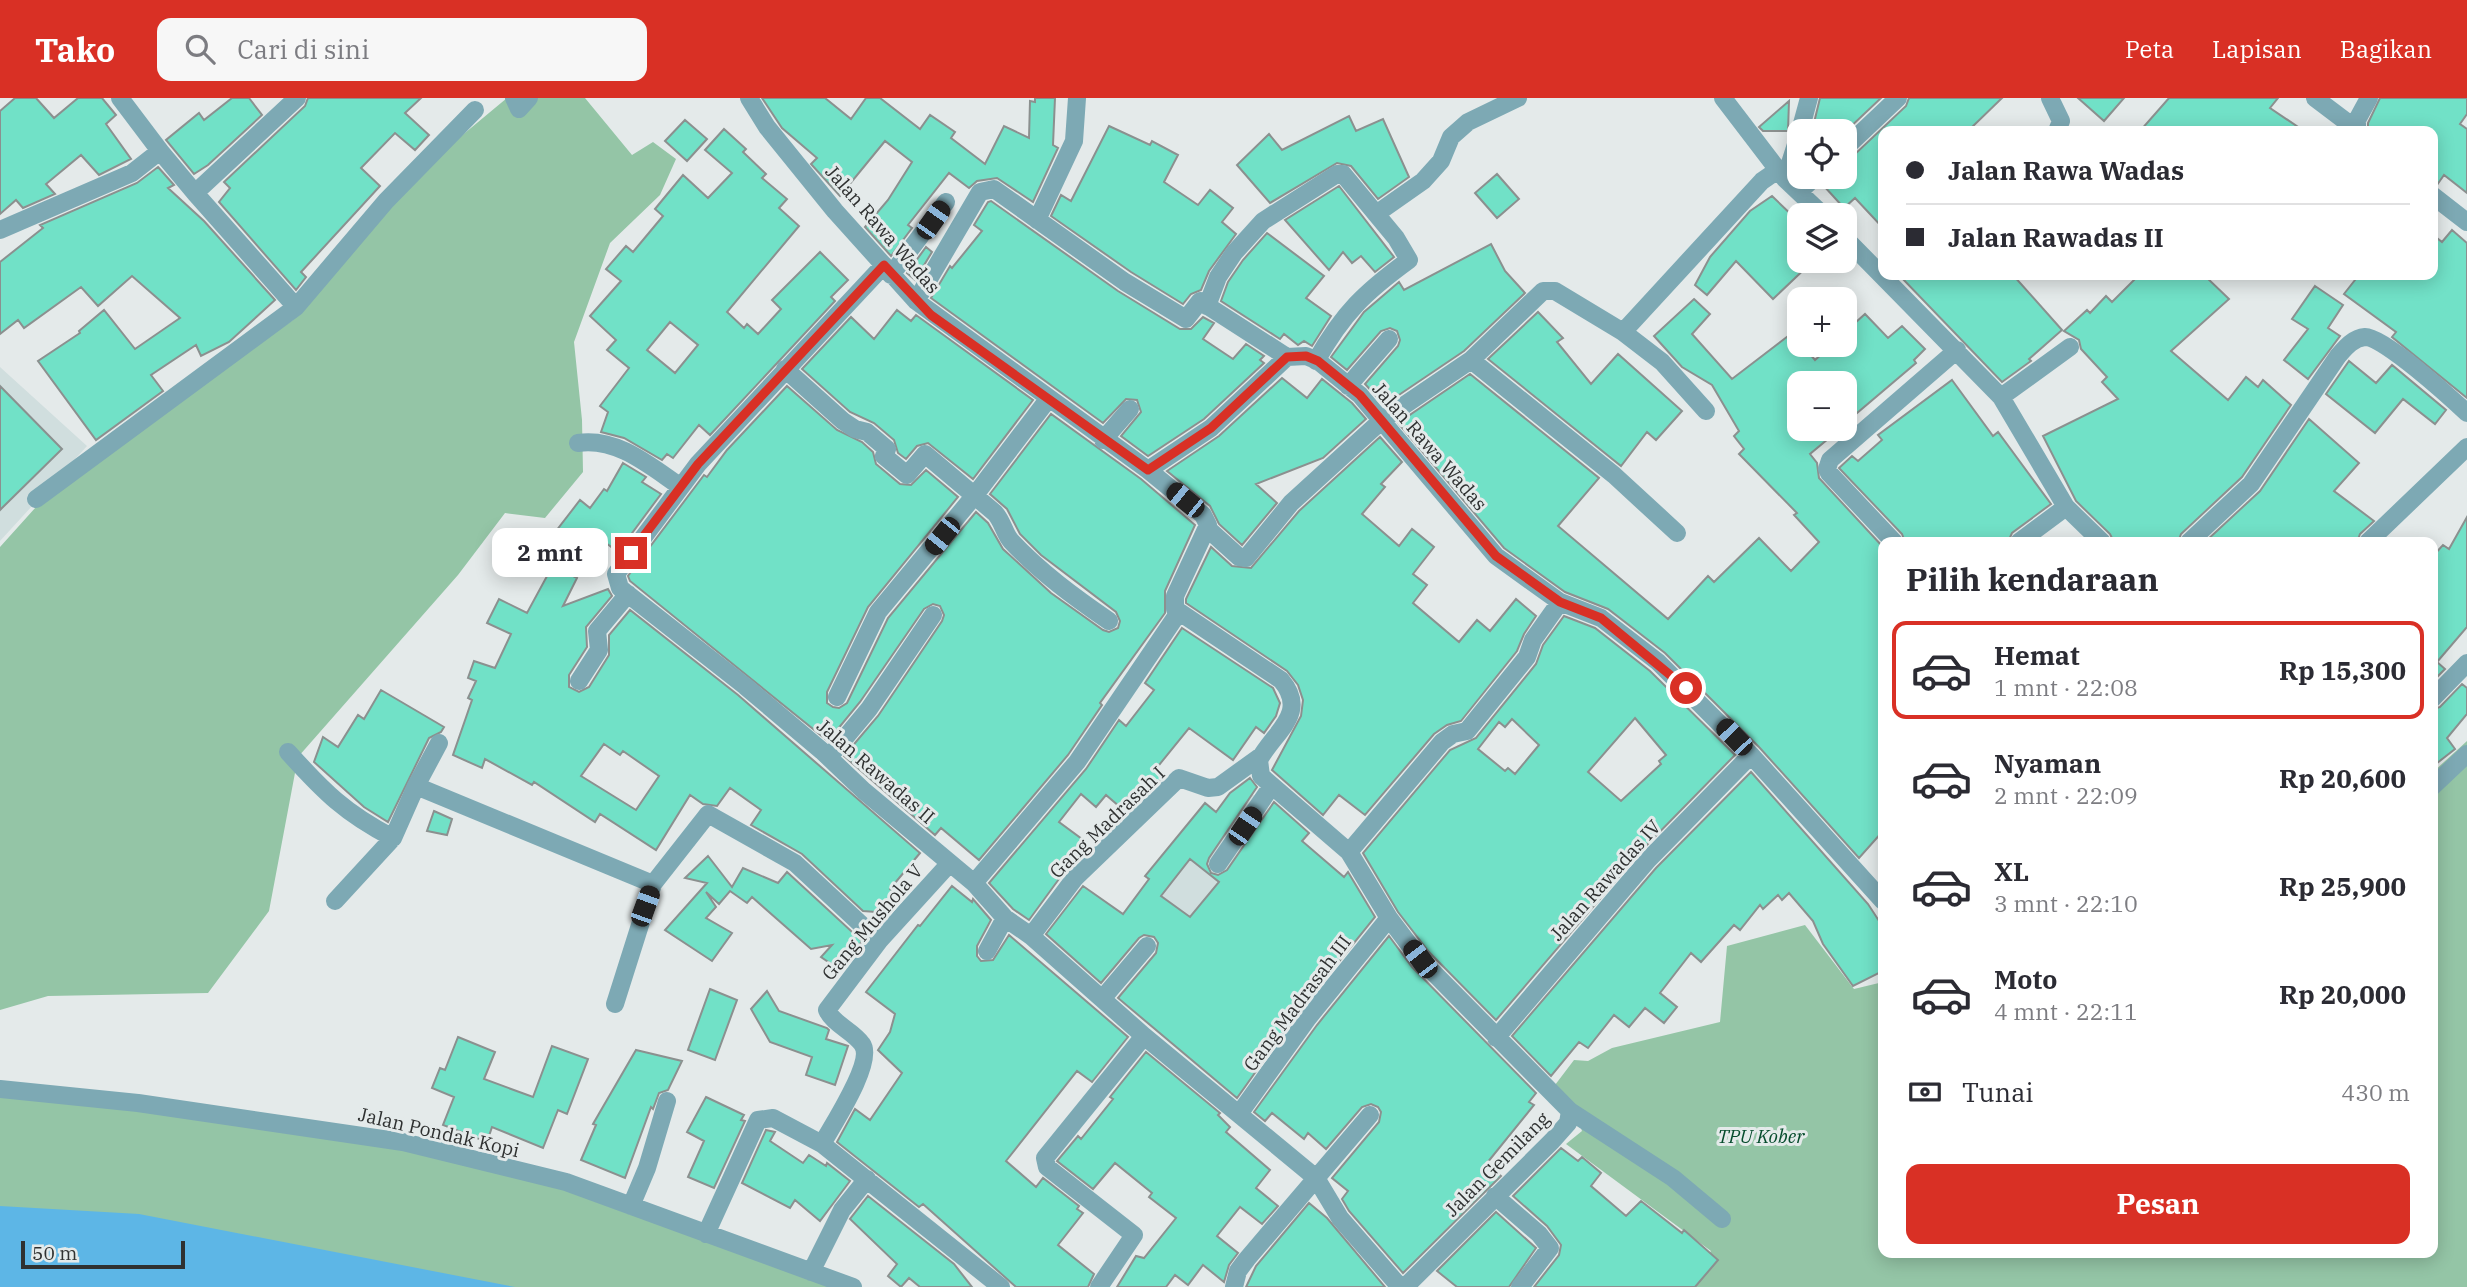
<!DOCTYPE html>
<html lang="id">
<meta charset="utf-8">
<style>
body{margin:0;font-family:"IBM Plex Serif",serif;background:#f7f7f7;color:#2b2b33;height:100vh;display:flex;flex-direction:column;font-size:26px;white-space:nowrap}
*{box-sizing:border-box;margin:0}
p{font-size:23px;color:#7c7c81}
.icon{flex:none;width:38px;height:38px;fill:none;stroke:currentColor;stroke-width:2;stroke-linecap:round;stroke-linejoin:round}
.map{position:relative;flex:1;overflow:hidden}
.drawer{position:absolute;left:1878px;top:439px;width:560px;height:721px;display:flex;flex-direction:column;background:#fff;border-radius:14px;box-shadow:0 4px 18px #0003}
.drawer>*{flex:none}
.guide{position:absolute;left:1878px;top:28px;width:560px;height:154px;border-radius:14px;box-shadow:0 4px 18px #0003;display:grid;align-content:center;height:154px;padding:0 28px;background:#fff}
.controls{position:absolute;left:1787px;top:21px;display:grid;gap:14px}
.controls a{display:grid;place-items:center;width:70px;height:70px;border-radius:14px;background:#fff;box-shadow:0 4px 18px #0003;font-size:35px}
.scale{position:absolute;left:21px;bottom:18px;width:164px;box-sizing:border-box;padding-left:7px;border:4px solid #2f3131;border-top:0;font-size:19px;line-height:24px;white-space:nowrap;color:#2f3131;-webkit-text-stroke:5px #e4eaea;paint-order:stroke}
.end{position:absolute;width:32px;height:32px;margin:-16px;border:9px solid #d93025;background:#fff;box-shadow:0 0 0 4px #fff}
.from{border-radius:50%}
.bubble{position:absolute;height:49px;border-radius:14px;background:#fff;box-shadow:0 4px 18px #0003;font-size:23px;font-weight:700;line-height:49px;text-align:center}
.car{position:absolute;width:21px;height:42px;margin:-21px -10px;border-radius:9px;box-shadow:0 0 5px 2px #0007;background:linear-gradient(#222 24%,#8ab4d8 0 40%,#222 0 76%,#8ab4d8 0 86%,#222 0)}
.guide b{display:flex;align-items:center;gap:24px;height:66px;font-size:26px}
.guide b+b{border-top:2px solid #e1e1e2}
.guide i{width:18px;height:18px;background:#2b2b33}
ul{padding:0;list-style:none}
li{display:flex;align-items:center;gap:21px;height:98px;margin:0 14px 10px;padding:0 14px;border:4px solid transparent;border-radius:14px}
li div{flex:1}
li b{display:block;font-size:26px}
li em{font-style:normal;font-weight:700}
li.active{border-color:#d93025}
li>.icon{width:63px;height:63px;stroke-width:1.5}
h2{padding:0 28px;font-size:32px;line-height:84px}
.pay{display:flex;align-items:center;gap:18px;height:77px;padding:0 28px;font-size:26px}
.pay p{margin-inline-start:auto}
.cta{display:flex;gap:14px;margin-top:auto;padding:14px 28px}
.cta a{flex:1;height:80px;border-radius:14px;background:#d93025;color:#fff;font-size:28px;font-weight:700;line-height:80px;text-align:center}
header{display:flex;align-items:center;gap:42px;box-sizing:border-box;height:98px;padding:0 35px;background:#d93025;color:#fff}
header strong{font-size:33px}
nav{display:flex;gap:38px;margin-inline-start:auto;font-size:24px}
.search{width:490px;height:63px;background:#f7f7f7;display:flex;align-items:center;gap:18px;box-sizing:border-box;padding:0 24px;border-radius:14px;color:#7c7c81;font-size:26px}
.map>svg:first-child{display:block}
.built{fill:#d0dede}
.green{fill:#94c5a6}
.water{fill:#5db6e6}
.building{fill:#71e1c7;stroke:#8b908f;stroke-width:2;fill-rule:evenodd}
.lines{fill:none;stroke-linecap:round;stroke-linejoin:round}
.street{stroke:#7da9b4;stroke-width:18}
.route{stroke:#d93025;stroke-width:9}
.labels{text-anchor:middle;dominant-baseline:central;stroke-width:6;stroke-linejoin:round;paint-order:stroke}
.street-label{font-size:19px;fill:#2f3131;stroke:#e4eaea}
.park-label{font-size:19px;font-style:italic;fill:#064c2d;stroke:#e4eaea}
</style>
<header>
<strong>Tako</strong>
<div class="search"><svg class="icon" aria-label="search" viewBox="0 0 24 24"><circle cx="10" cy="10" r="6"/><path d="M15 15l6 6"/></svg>Cari di sini</div>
<nav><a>Peta</a><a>Lapisan</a><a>Bagikan</a></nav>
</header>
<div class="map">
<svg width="2467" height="1189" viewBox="0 0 2467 1189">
<rect width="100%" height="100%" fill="#e4eaea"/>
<!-- built -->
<path class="built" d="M0 269 87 348 0 443Z
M1241 686 1300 738 1196 871 1131 818Z"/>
<!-- green -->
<path class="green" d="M507 0H585L632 57 653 44 676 61 660 97 610 145 574 244 582 322 583 374 545 420 505 415 458 477 298 659 269 813 208 895 48 898 0 912V449L63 379 293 222 383 103Z
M2467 643V1189H1686L1711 1153 1566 1046 1582 1033 1573 1007 1555 987 1574 962 1588 963 1612 950 1720 924 1727 848 1805 827 1854 891 1883 884V1155H2432L2433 674Z
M0 991 266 1022 497 1068 843 1189H0Z"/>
<!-- water -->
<path class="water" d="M0 1108 139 1116 515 1189H0Z"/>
<!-- building -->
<path class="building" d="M15 0H36L54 20 78 0H102L116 17 106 26 131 61 99 77 81 57 46 86 55 96 23 110 16 102 0 116V13Z
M232 0H249L262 17 208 67 194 76 166 42 199 15 204 22Z
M308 0H421L405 15 429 37 415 52 395 35 361 70 380 88 301 174 306 179 296 192 219 104 230 90 224 84 305 8Z
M762 0H825L851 21 866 0H880L920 31 930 17 955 34 951 40 985 66 1004 28 1029 40 1030 3 1035 4V0H1055L1053 47 1058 50 1033 104 997 80 977 83 969 90 949 75 908 127 912 130 891 158 865 129 888 102 912 64 885 43 840 98 811 66 817 60 782 30Z
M1820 0H1881L1844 35 1812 33Z
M1909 0H2002L1968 33H1883V130L1855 100 1844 110 1823 87 1826 79H1844V62L1852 59 1906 8Z
M2078 0H2124L2104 23Z
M2169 0H2278L2270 10 2304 33H2140Z
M2380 0H2467V16L2460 26 2467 31V95L2444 77 2437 87 2432 86V33H2368V25Z
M1789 3 1788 33H1763L1759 29Z
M1349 18 1356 33 1383 21 1409 79 1378 101 1351 68 1337 65 1270 105 1237 67 1269 36 1282 52Z
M685 22 707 41 687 63 665 43Z
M1109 28 1150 47 1152 43 1178 57 1164 84 1198 107 1210 92 1233 110 1222 124 1236 136 1209 173 1201 192 1191 196 1183 206 1131 174 1051 118 1061 97 1071 103Z
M724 31 746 51 743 54 766 76 762 80 787 101 779 110 799 128 727 214 744 230 747 226 758 236 781 211 772 202 820 154 848 182 831 199 835 203 710 337 699 327 673 360 667 356 662 362 624 340 601 334 608 314 600 308 629 270 607 252 616 242 590 218 621 183 606 171 626 148 633 154 663 118 655 111 683 77 708 100 732 75 705 52ZM670 224 698 247 675 275 647 252Z
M158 69 174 87 168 90 204 123 275 202 229 244 201 258 196 247 151 277 163 293 96 342 38 263 80 235 79 233 104 212 135 251 180 220 132 178 98 208 81 189 24 230 18 222 0 236V164L43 130 40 127 137 85Z
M1497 76 1519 101 1497 120 1475 95Z
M1339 88 1394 159 1375 174 1361 158 1352 165 1343 154 1329 172 1285 122Z
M1772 98 1799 124V136L1792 144 1799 151V163H1813L1773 201 1736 163 1707 197 1695 187 1710 159 1750 113Z
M991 103 1118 193 1180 231H1191L1203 219 1214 225 1203 241 1233 261 1246 246 1264 258 1260 262 1264 265 1204 321 1148 358 1121 338 1141 314 1137 302 1126 301 1103 325 931 200 950 168 952 170 982 133 974 127 988 104Z
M2452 132 2467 145V300L2392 239 2396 234 2344 196 2359 177H2432V136L2442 144Z
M1267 135 1324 178 1306 200 1331 218 1312 248 1304 243 1298 247 1284 236 1280 241 1221 203 1228 184 1243 162Z
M1491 146 1505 173 1525 195 1464 253 1384 307 1365 286 1398 248 1400 242 1397 233 1390 230 1381 233 1347 272 1331 259 1364 214 1399 184 1404 192Z
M926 149 932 154 915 182 907 175Z
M1899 177H2013L2062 232 2029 261 2031 263 2002 284Z
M2139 177H2204L2229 201 2171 253 2228 302 2246 279 2258 289 2263 282 2291 307 2242 379 2181 436 2178 444H2114L2110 436 2076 403 2043 338 2118 301 2102 284 2107 279 2081 251 2079 242 2064 233 2087 212 2090 215 2106 198 2112 204Z
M2315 188 2343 207 2328 230 2340 238 2308 281 2284 262 2308 231 2292 221Z
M1694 201 1710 216 1692 236 1732 281 1792 235 1815 262 1832 247H1844V235L1865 216 1888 240 1902 228 1925 251 1914 262 1916 265 1844 326V285H1799V331H1840L1810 356 1817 365 1819 380 1883 449V733L1859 760 1759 649 1665 555 1608 511 1565 494 1504 450 1398 325 1470 276 1599 380 1558 428 1668 521 1708 478 1714 484 1759 440 1791 473 1819 444 1794 417 1797 415 1739 356 1744 351 1734 338 1739 333 1712 287 1682 269 1654 238Z
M897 212 911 223 916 217 1033 302 973 381 928 345 917 348 906 361 898 355 894 342 874 325 850 314 802 271 851 219 874 241Z
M1538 214 1563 240 1557 244 1591 286 1618 256 1682 313 1656 342 1647 334 1621 368 1488 261Z
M2349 263 2376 285 2392 267 2446 312 2435 326 2403 301 2375 335 2326 296Z
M1282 280 1307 300 1322 281 1352 305 1366 321 1323 360 1256 386 1277 405 1242 447 1219 426 1210 408 1167 373 1219 338Z
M1952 282 1993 338 1998 334 2051 406 2012 435 2008 444H1905L1902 436 1839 370 1852 358 1858 363 1882 342 1878 337Z
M0 288 62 351 0 412Z
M787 288 837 332 862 344 873 354 876 366 900 386 911 387 926 372 958 399 868 509 827 594V605L833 609 839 610 847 605 888 520 976 414 988 425 1003 451 1051 495 1103 532 1109 534 1118 530 1120 523 1116 514 1041 457 1020 436 1007 411 990 396 1051 316 1141 381 1195 427 1165 493V515L1100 605 1102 607 1068 657 979 762 941 730 935 737 844 658 878 618 942 523 944 517 940 508 933 506 924 511 860 604 828 643 630 483 628 478 704 377 707 379 727 352Z
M2309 321 2359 365 2334 393 2374 423 2360 436 2357 444H2205L2260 393Z
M1380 339 1402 364 1381 386 1385 389 1362 416 1399 448 1412 431 1434 449 1413 476 1427 487 1413 505 1459 544 1477 522 1490 533 1516 501 1536 518 1524 536 1517 553 1461 623 1447 627 1434 636 1365 717 1339 697 1323 717 1272 672 1301 618 1303 602 1298 587 1287 573 1186 505V501L1211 449 1232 468 1251 470 1299 413Z
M623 365 646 379 642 384 661 396 618 454 602 442 571 477 577 480 563 508 608 491 612 498 586 529 587 549 569 577V589L579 594 589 589 609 557V537L630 512 738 597 920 755 890 791 897 797 876 814 863 813 802 756 751 727 761 712 730 690 717 708 703 706 690 697 656 752 600 716 595 724 534 684 532 687 485 661 482 670 453 657 472 602 468 600 476 583 468 580 474 563 495 570 511 536 487 525 499 501 527 515 559 456 546 446 580 402 590 410 604 391 607 393ZM604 646 620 657 623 653 659 678 636 712 581 678Z
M2467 419V529L2437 564 2445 571 2432 584V459L2443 447 2449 451Z
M1564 518 1595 530 1650 573 1735 657 1640 754 1496 922 1429 854 1398 814 1363 755 1450 652 1476 640 1536 566 1543 547ZM1635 620 1666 657 1659 663 1661 666 1621 703 1588 674ZM1512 621 1539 647 1515 676 1508 670 1505 673 1478 651 1499 624 1505 629Z
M1182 530 1273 590 1280 605 1276 618 1264 635 1256 629 1233 662 1189 630 1155 672 1163 679 1139 703 1131 695 1120 709 1106 697 1096 709 1081 696 1059 724 1086 744 1029 822 1013 811 989 785 1086 671 1119 622 1126 628 1154 592 1145 585Z
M2462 586 2467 590V616L2447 640 2455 651 2432 669V612L2440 609Z
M381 592 444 629 441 634 429 640 388 724 364 709 314 664 323 639 338 649 358 617 364 621Z
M1751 674 1868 806 1883 829V873L1853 888 1823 846 1813 823 1789 795 1782 802 1778 797 1763 811 1760 807 1740 832 1734 827 1701 864 1691 855 1660 895 1677 909 1664 925 1645 910 1629 929 1614 917 1588 950 1579 944 1551 978 1512 938 1656 770Z
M1250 680 1257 689 1209 760 1207 766 1211 775 1218 777 1227 772 1274 704 1309 735 1302 743 1344 779 1348 774 1375 819 1299 913 1237 1000 1118 900 1156 855 1158 845 1154 839 1144 837 1139 840 1101 885 1046 836 1083 788 1123 816 1149 781 1145 778 1205 705 1216 714 1230 695ZM1190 761 1219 784 1190 819 1161 798Z
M434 713 452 721 447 737 427 733Z
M708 758 732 789 743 770 778 785 787 774 862 843 840 872 821 859 832 847 811 851 752 799 747 805 730 793 719 806 706 794 716 809 706 820 732 835 712 863 665 832 707 785 685 780Z
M952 788 972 804 973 801 991 822 977 848V858L981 863 993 862 1009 837 1128 939 1092 984 1077 973 1006 1063 1036 1089 1043 1080 1079 1108 1077 1111 1083 1115 1058 1147 1094 1176 1088 1189H1016L923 1106 919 1109 837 1044 855 1011 870 1022 902 975 878 952 890 934 895 916 866 894 918 827 920 828Z
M1389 838 1412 869 1536 995 1529 1004 1534 1007 1487 1065 1501 1078 1403 1175 1349 1113 1342 1101 1348 1093 1332 1080 1379 1024 1381 1014 1378 1009 1371 1006 1362 1009 1326 1051 1308 1035 1304 1041 1272 1015 1265 1023 1254 1014 1317 927Z
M710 891 737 902 715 962 688 952Z
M767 893 779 913 827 930 829 932 826 941 848 948 835 987 806 977 812 959 770 944 751 911Z
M458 939 495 954 484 981 533 999 552 948 588 961 567 1016 558 1012 543 1050 492 1029 487 1044 443 1027 454 999 432 990 440 970 445 972Z
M636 952 682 963 668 992 659 995 653 1011 651 1009 625 1080 581 1062 596 1027 593 1026Z
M1146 954 1220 1015 1218 1017 1230 1029 1226 1034 1270 1072 1256 1090 1278 1108 1262 1126 1240 1109 1217 1138 1238 1155 1229 1167 1224 1184 1203 1167 1188 1187 1175 1177 1166 1189H1117L1136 1158 1144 1160 1176 1120 1149 1099 1152 1095 1115 1065 1093 1091 1057 1063 1078 1038 1081 1041 1113 1001 1110 999Z
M706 999 744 1017 741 1022 745 1023 714 1090 688 1079 704 1043 687 1034Z
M766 1032 775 1034 770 1043 803 1065 809 1057 826 1068 827 1065 850 1083 820 1123 795 1102 790 1110 742 1085Z
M1561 1050 1578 1063 1582 1059 1601 1075 1591 1088 1626 1118 1641 1103 1682 1135 1684 1132 1718 1162 1695 1189H1534L1559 1157 1561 1147 1547 1128 1513 1098Z
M868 1098 954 1166 972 1189H920L909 1180 901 1189 888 1178 897 1166 850 1121Z
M1309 1105 1327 1120 1385 1189H1246L1256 1168Z
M1496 1114 1536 1150 1509 1189H1457L1437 1173Z"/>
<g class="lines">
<!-- street -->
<path class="street" d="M120 0 160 53
M514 0 519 11 529 0
M749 0 767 29 835 113 916 203 1148 372 1211 330 1287 259 1306 258 1318 263 1360 297 1496 458 1560 504 1601 520 1658 564 1751 657 1883 803
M1723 0 1778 72
M2050 0 2061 23 2057 33
M2315 0 2356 31
M1800 33 1809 0
M2357 33V22L2369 0
M1799 37 1785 81 1823 117
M1844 51 1898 0
M1799 94 1815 79
M195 95 296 209 386 103 475 12
M2432 97 2467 124
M1376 116 1423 83 1441 63 1451 39 1468 24 1518 0
M1037 122 1074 43 1077 0
M0 132 132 75 160 53 195 95 297 0
M1844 139 2001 299 2066 409 2102 444
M884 167 698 366 616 476 620 490 745 588 822 653 864 693 974 785 1005 820 1031 838 1144 938 1316 1080 1340 1120 1400 1189
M891 177 946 104
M916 203 980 94 994 91 1125 184 1186 221 1200 203 1287 259
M1207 208 1218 179 1234 155 1263 123 1337 76H1343L1396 140 1409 162C1365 194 1343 215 1316 263
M1623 234 1762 83 1778 72 1785 81
M1471 262 1614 377 1677 435
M785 271 843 323 855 331 867 334 887 351 884 358 907 377 925 356 995 415C1003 424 1004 435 1011 443 1040 474 1074 499 1109 523
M1348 288 1389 241
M2001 299 2070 249
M1103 342 1130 311
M578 345C617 339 650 368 681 389
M1148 372 1203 417 1208 427 1175 498V511L1281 582C1309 615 1275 633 1259 662L1261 678 1349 754 1389 820 1420 861 1570 1013 1568 1025 1552 1043 1405 1189
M36 401 296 209
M1208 431 1239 459 1246 460 1291 405 1381 323 1471 262 1543 193H1555L1623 234 1662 264 1706 313
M1894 444 1829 375 1827 371 1830 362 1957 252
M2019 444 2066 409
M2189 444 2251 386 2338 258C2345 250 2353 240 2365 239 2383 238 2452 301 2467 315
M2368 444 2467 349
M579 583 599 552 597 533 628 496
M837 599 878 514 975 397 1049 300
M2432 601 2467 565
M288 654C324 694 345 715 393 740
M829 659 869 611 933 517
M416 688 439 645
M2432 689 2467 656
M1349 754 1442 644 1453 636 1467 633 1527 559 1533 542 1560 504
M950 765 879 843 827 912C833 926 853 933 862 946 875 963 832 1028 822 1046L1001 1189
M1218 766 1271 689
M974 785 1077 664 1179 514
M335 803 393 740 416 688 653 786
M1031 838 1075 780 1179 680 1208 690 1218 689 1261 658
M987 853 1005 820
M1102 901 1147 848
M615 906 653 786 708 716 795 765 879 843
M1496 940 1648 762 1751 657
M0 991 138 1005 403 1044 566 1084 853 1189
M1570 1013 1673 1080 1722 1121
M1239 1016 1308 920 1389 820
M1495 1098 1539 1136 1550 1150 1520 1189
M631 1108 647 1070 667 1003
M706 1136 758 1022 773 1020 822 1046
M811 1174 842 1112 867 1081
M1099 1189 1134 1137 1047 1069 1045 1060 1144 938
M1234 1189 1238 1173 1247 1161 1370 1017"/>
</g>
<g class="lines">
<!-- route -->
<path class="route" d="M631 455 698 366 884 167 931 217 1148 372 1211 330 1287 259 1306 258 1318 263 1360 297 1496 458 1560 504 1601 520 1686 590"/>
</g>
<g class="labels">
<!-- street labels -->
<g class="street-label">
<text transform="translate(883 131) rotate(49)">Jalan Rawa Wadas</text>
<text transform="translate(1430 348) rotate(49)">Jalan Rawa Wadas</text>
<text transform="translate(876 673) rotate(41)">Jalan Rawadas II</text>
<text transform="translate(1107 724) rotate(-44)">Gang Madrasah I</text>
<text transform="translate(1605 782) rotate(-48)">Jalan Rawadas IV</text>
<text transform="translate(872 824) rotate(-50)">Gang Mushola V</text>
<text transform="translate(1297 905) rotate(-53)">Gang Madrasah III</text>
<text transform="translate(439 1034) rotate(13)">Jalan Pondak Kopi</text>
<text transform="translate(1497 1066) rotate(-45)">Jalan Gemilang</text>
</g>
<!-- park labels -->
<g class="park-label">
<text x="1761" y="1038">TPU Kober</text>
</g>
</g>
</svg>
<div class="controls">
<a><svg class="icon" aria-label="locate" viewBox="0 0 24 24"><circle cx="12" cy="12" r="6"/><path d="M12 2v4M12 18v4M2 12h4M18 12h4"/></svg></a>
<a><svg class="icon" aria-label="layers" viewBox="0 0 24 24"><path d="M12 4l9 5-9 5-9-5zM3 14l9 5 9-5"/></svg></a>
<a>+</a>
<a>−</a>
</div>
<div class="scale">50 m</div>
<i class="end from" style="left:1686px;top:590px"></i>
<i class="end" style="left:631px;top:455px"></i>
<div class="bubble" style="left:492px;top:430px;width:116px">2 mnt</div>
<i class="car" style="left:933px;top:122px;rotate:35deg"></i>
<i class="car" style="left:1185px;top:402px;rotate:309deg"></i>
<i class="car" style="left:942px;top:438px;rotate:219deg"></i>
<i class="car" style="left:1734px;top:639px;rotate:316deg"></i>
<i class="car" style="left:1245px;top:728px;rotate:34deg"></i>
<i class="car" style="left:645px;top:808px;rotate:20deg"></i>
<i class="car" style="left:1420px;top:861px;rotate:323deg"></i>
<div class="guide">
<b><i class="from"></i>Jalan Rawa Wadas</b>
<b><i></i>Jalan Rawadas II</b>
</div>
<section class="drawer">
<h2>Pilih kendaraan</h2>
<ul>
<li class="active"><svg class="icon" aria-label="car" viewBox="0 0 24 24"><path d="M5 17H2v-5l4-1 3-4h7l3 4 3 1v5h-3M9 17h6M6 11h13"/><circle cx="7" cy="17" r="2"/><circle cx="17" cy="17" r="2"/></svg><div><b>Hemat</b><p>1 mnt · 22:08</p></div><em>Rp 15,300</em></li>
<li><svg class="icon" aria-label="car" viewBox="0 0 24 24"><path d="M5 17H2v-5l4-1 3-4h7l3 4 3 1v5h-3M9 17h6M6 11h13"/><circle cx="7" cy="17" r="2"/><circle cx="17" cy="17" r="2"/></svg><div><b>Nyaman</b><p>2 mnt · 22:09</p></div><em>Rp 20,600</em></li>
<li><svg class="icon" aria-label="car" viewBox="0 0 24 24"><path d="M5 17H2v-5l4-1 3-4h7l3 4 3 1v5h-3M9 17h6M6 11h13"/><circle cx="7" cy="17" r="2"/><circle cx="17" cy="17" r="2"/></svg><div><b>XL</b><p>3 mnt · 22:10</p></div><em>Rp 25,900</em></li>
<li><svg class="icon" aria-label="car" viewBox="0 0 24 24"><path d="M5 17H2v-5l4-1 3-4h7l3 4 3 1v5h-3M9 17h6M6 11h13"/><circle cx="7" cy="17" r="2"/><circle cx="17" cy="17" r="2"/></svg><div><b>Moto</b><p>4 mnt · 22:11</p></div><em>Rp 20,000</em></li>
</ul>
<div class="pay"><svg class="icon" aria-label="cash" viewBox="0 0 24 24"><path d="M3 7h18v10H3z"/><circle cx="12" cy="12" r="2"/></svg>Tunai<p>430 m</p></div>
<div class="cta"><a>Pesan</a></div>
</section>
</div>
